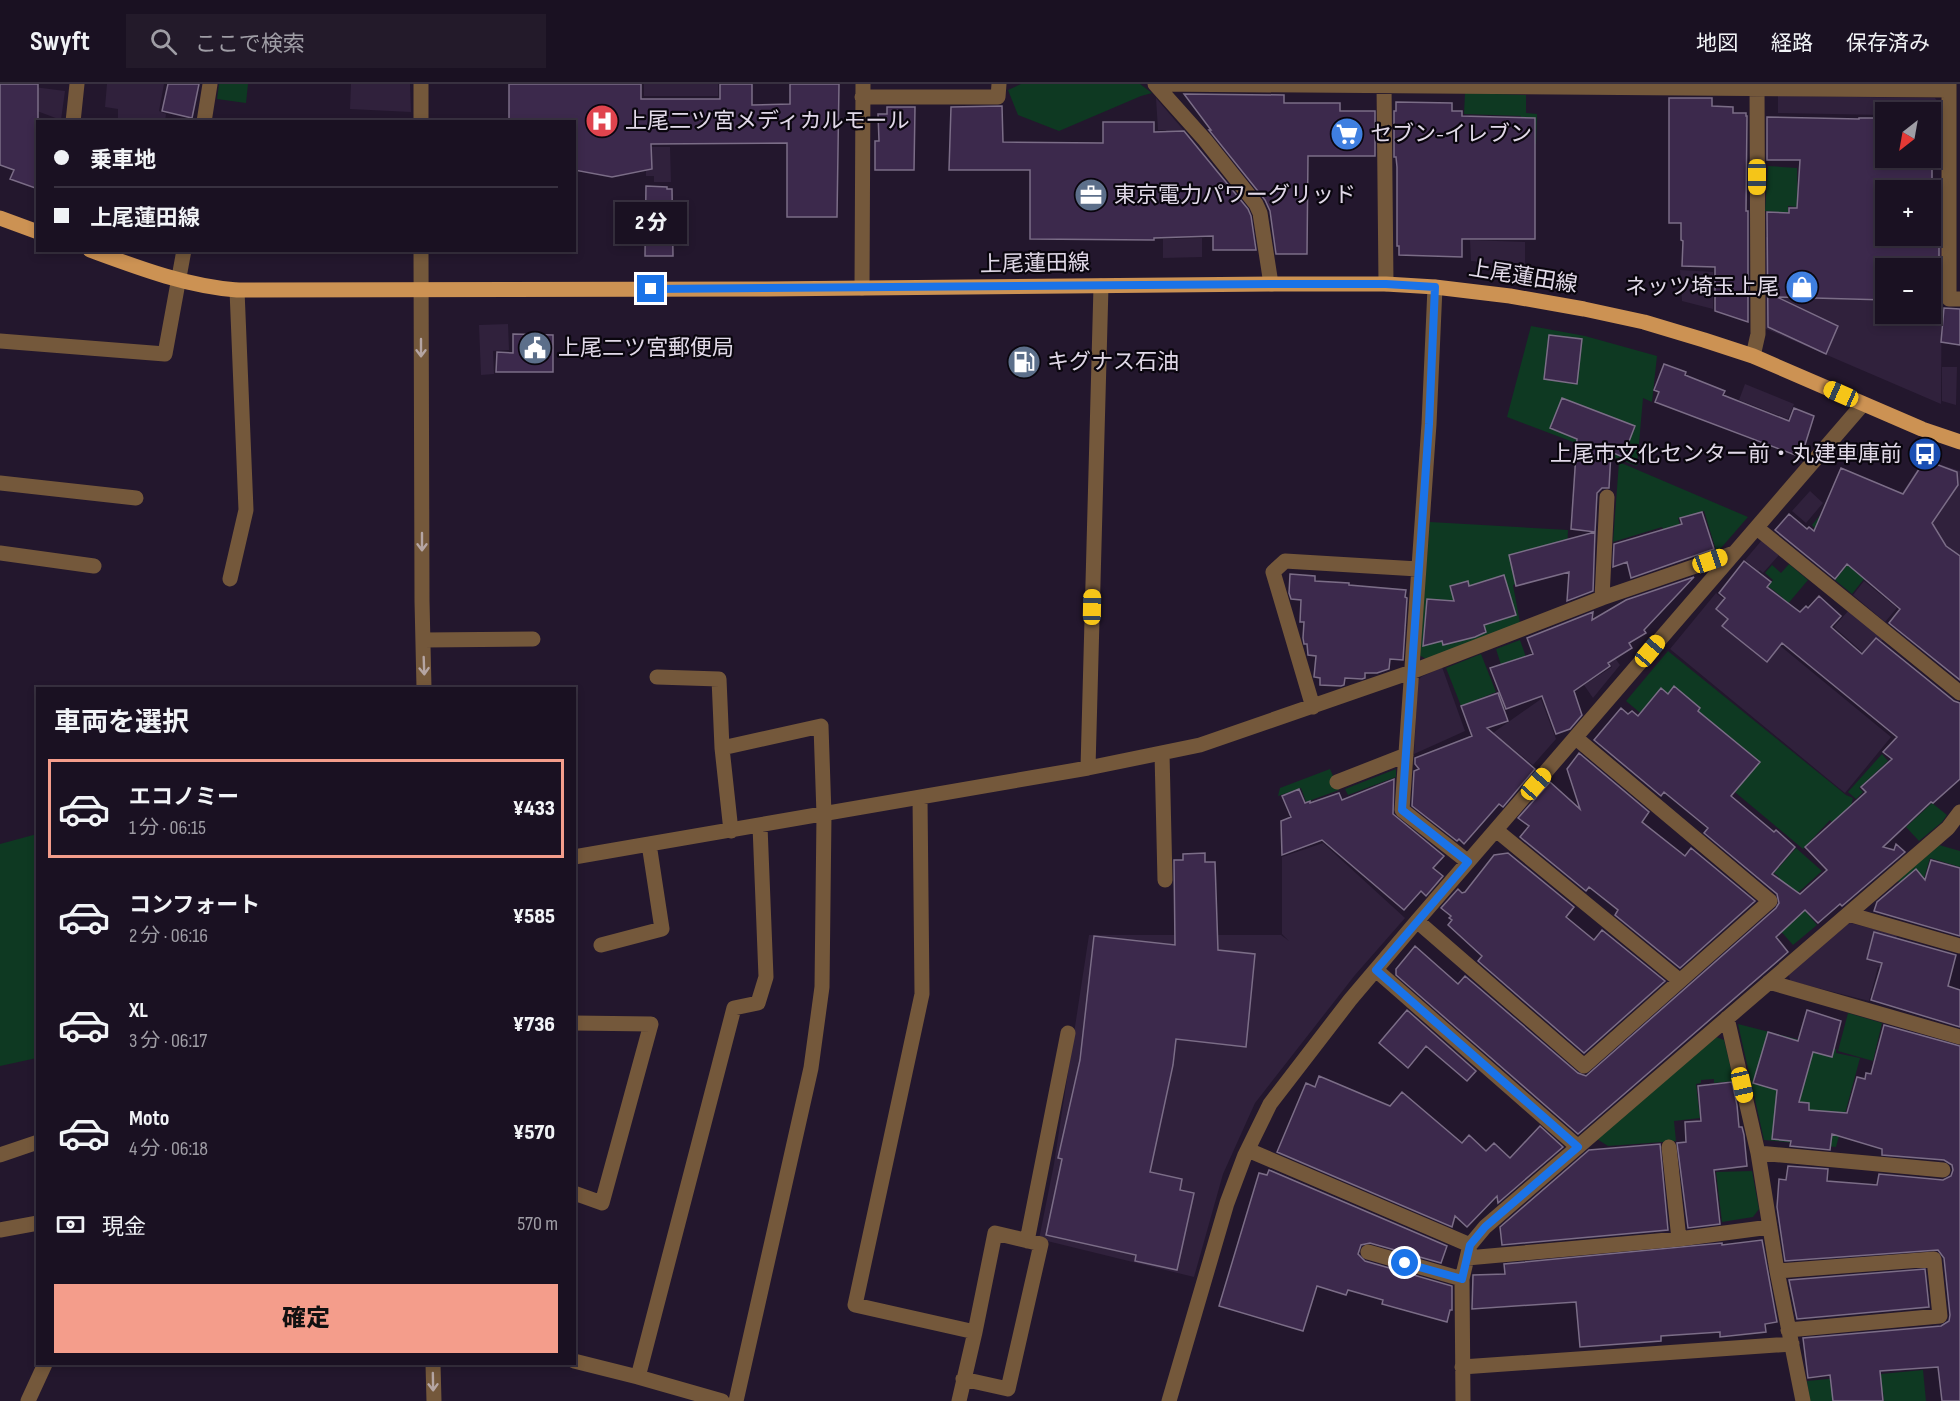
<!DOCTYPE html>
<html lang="ja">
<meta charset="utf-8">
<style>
body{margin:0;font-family:"Sofia Sans Condensed","Noto Sans JP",sans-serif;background:#231a2a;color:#f1f3f6;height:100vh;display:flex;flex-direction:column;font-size:22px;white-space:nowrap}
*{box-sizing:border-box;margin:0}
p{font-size:20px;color:#9f9da5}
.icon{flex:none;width:33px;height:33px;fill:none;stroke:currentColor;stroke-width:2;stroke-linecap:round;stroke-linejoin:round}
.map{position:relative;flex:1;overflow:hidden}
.drawer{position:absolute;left:36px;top:603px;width:540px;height:678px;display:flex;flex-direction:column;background:#1a1122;border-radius:0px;box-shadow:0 3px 9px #0003,0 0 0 2px #383140}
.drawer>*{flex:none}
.top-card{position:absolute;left:36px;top:36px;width:540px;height:132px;border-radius:0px;box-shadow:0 3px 9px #0003,0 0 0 2px #383140;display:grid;align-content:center;height:132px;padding:0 18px;background:#1a1122}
.needle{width:39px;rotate:211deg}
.tools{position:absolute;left:1875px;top:18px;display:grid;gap:12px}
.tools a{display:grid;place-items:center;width:66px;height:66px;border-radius:0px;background:#1a1122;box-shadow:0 3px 9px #0003,0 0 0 2px #383140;font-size:30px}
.end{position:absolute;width:27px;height:27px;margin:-14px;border:8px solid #1a73e8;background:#fff;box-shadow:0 0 0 3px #fff}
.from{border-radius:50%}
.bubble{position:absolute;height:42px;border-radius:0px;background:#1a1122;box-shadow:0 3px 9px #0003,0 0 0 2px #383140;font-size:20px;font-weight:800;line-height:42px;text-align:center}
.car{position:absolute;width:18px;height:36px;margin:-18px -9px;border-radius:8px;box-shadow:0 0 4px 2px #0007;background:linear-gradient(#f5c518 24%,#345 0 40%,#f5c518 0 76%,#345 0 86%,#f5c518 0)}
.top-card b{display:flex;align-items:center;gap:21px;height:57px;font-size:22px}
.top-card b+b{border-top:2px solid #383140}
.top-card i{width:15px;height:15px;background:#f1f3f6}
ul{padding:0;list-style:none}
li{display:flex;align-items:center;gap:18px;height:99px;margin:0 12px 9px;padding:0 6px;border:3px solid transparent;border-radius:0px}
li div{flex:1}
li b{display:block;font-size:22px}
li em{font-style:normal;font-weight:800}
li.on{border-color:#f49d8b}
li>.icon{width:54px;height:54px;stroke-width:1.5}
h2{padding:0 18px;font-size:27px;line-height:72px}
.pay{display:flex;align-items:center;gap:15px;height:66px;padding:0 18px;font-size:22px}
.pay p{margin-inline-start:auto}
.primary-button{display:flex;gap:12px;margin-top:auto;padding:12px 18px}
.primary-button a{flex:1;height:69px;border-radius:0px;background:#f49d8b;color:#111;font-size:24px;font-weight:800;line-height:69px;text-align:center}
header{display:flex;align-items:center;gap:36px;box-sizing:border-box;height:84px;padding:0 30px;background:#1a1122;border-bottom:2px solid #383140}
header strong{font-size:28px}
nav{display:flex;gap:33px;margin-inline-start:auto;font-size:21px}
.search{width:420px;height:54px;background:#231a2a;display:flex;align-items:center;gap:15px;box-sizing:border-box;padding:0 21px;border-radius:0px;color:#9f9da5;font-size:22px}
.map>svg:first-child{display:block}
.built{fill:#30213c;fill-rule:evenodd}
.green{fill:#0e3922}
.building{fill:#3c294c;stroke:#7b6d87;stroke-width:1.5}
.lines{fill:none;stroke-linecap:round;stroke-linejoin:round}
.minor{stroke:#74583b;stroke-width:15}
.major{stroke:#cc9253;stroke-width:15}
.oneway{stroke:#b5a5a3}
.route{stroke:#1a73e8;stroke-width:8}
.labels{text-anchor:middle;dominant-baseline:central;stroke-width:4.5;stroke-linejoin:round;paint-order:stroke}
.poi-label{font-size:22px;fill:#e1d9e8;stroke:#0a060e;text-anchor:start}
.street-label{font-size:22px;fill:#e1d9e8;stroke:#0a060e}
</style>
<header>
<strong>Swyft</strong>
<div class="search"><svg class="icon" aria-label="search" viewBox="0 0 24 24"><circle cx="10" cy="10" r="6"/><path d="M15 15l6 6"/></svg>ここで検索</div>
<nav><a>地図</a><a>経路</a><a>保存済み</a></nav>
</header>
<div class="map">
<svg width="1960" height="1317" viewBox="0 0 1960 1317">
<rect width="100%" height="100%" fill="#23172d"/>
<!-- built -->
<path class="built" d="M107 0H164L159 27 166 30 165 37H118V25L105 23Z
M351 0H410L411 28 350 25Z
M644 0H718V12H644Z
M26 2 65 7 61 36 21 21Z
M1778 12 1935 14 1941 22 1940 32 1931 31 1930 28H1886L1885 31 1778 29Z
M1156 14 1186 49 1167 50 1166 46H1158Z
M645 63H670L671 98H654V92H646Z
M1766 153 1942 158 1941 320 1764 244ZM1886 184H1930V230H1886Z
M1202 154V173L1163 174V155Z
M1470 156 1525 158V182L1471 177Z
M1680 186 1713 188V225L1682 217Z
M508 240 509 266 493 267 494 290 481 291 479 241Z
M1942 283H1957L1956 321 1942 317Z
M1745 300 1794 320 1788 335 1739 316Z
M1924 375 1960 387V509L1879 445Z
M1810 407 1823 419 1806 439 1792 427Z
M1762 456 1779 471 1763 489 1760 486 1758 487 1745 476Z
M1864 497 1897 524 1885 538 1853 511Z
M1716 509 1891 653 1845 709 1670 565Z
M1849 526 1883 555 1868 573 1834 543Z
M1612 570 1620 581 1593 614 1584 601 1612 583 1606 574Z
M1442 583 1465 647 1414 670 1418 597 1421 593Z
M1541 615 1556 655 1533 681 1502 656 1456 707 1467 671 1497 646Z
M1323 759 1405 834 1355 891 1255 1019 1223 1090 1194 1193 1039 1155 1054 1080 1089 851H1281L1289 857 1282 850V773Z
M1850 839 1897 851 1888 885 1878 883 1869 917 1790 897 1789 890 1839 845Z"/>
<!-- green -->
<path class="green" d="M219 0H248L246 19 217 15Z
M1021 0H1140L1152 9 1141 12 1059 47 1018 31 1008 6Z
M1465 9 1526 11V29L1537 30 1536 60 1520 59 1521 32 1464 30Z
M1768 82 1797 84 1798 123 1788 122V129L1765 127Z
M1531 242 1585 252 1657 272 1652 318 1643 314 1637 382 1507 333Z
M1619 378 1748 433 1721 464 1716 466 1704 427 1678 434 1685 457 1669 462 1662 443 1613 458Z
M1830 419 1887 466 1852 510 1835 496 1858 468 1826 432 1815 445 1812 441Z
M1430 438 1568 446 1566 488 1513 501 1520 539 1426 575 1419 571Z
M1789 480 1808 496 1765 547 1760 543 1783 514 1768 502 1773 496 1765 489 1772 481 1781 489Z
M1520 556 1526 573 1501 581 1496 565Z
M1668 567 1846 711 1853 714 1844 751 1830 736 1803 765 1626 617Z
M1481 570 1496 608 1461 622 1446 584Z
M1882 670 1888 677 1859 704 1863 708 1856 715 1848 708Z
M1330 685 1339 706 1306 718 1301 704 1278 712 1280 704Z
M1396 685V693L1348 711 1345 705Z
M1932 719 1947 731 1942 738 1919 757 1906 743Z
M37 750V974L0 982V760Z
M1939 761 1960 767V783L1930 774 1923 798 1917 803 1897 797Z
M1796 764 1822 787 1792 814 1776 799 1779 793 1774 789Z
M1794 814 1817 841 1793 861 1770 835Z
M1848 929 1882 939 1873 977 1838 967Z
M1738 940 1836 965V969L1860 974 1836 1063 1764 1056Z
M1716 953 1724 956 1734 997 1714 999V995L1701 996V999L1696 1000 1700 1034 1674 1037 1676 1057 1608 1062 1597 1055Z
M1752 1087 1759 1125 1753 1133 1722 1138 1716 1088Z
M1923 1286 1926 1317H1884L1883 1308 1832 1314V1317H1810L1807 1297Z"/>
<!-- building -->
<path class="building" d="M0 0H38V105L10 95 14 86 0 81Z
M168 0H199L192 34 162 27Z
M509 0H641V15H720V0H752V21L790 20V0H839L837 133H787V59L651 60 652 85 612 93 574 86V38H509Z
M1184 10 1284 11V19H1340V27H1375V72H1308L1307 170H1276L1270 127 1265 116 1209 46H1211Z
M1669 14H1712V22L1733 23V29H1746V32H1747L1746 127H1748V238L1715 227V183L1682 182 1683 157 1681 156V139H1669Z
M1396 18 1452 19V27H1462V32L1535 34V155H1462V173L1399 171V162H1397V83L1396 73H1394V27H1396Z
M1002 22 1003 58 1103 59V38H1154V48L1184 47 1248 125 1251 132 1256 166H1213V152L1154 154V156L1030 155V86H949L951 23Z
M887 23H915L914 86H875V57H879L878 30H887Z
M1767 33 1859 35V34H1886V74H1932V106H1886V152H1939V184H1886V216L1777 213 1838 242 1826 270 1768 243 1767 128 1789 129V124H1797L1800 76H1767Z
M646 102 667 103V105H672L673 172H645Z
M1944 224 1960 225V261L1941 258Z
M513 250 553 251V288H496L497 268 513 269Z
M1549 251 1582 255 1577 300 1544 295Z
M1664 280 1686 288 1685 291 1725 307 1723 311 1789 337 1794 324 1814 332 1804 364 1801 363 1798 372 1655 318 1659 308 1654 306Z
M1562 314 1635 342 1623 373 1611 368 1609 404H1602L1597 409 1595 448 1571 445 1577 355 1550 344Z
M1925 376 1957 388 1958 401 1932 439 1946 462 1960 472V596L1889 539 1900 525 1847 480 1835 495 1775 446 1789 430 1807 445 1809 443 1814 447 1841 384 1903 410Z
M1702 428 1714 465 1631 494 1627 478 1613 483 1614 460 1682 440 1680 434Z
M1595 448 1593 507 1567 517 1569 488 1516 502 1509 471Z
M1744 477 1771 498 1767 503 1800 528 1806 522 1808 524 1819 512 1841 532 1831 543 1862 570 1876 554 1954 617 1960 619V695L1933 719 1931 718 1883 763 1894 766 1896 760 1905 768 1842 822 1840 820 1818 839 1805 826 1776 853 1788 868 1578 1050 1396 891V885L1415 862 1458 900 1465 892 1578 989 1586 992 1776 824 1779 819 1777 810 1704 749 1708 744 1664 708 1661 712 1594 656 1621 624 1628 630 1632 627 1638 632 1661 604 1668 610 1674 602 1700 624 1698 627 1760 678 1731 712 1774 748 1776 746 1795 763 1772 790 1800 810 1827 786 1805 763 1866 708 1861 703 1892 675 1883 668 1897 653 1782 559 1767 578 1722 542 1728 535 1716 525 1725 514 1719 509Z
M1290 490 1315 492V497L1349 499V501L1406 506 1405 513 1407 514 1403 576 1390 575 1389 585 1377 589H1365V594L1362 595 1345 594 1344 601 1341 602 1320 601V594L1314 593 1316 572 1308 571 1307 560H1304L1303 554 1304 538H1300L1301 516 1291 515 1289 509Z
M1504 491 1516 531 1484 541 1486 548 1475 553 1443 561 1442 557 1423 562 1427 515 1454 517 1450 502 1468 497 1469 502Z
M1694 493 1644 546 1646 549 1629 559 1632 564 1608 579 1610 582 1574 607 1582 631 1570 645 1556 650 1542 612 1506 625 1490 584 1533 570 1527 554 1593 528 1592 536 1626 516Z
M1498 609 1508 637 1487 644 1535 685 1503 723 1499 720 1464 760 1459 755 1457 757 1412 722 1414 687 1419 685 1415 680V674L1472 652 1461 622Z
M1579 669 1649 728 1642 738 1685 772 1691 764 1755 817 1680 884 1615 831 1618 826 1589 803 1586 807 1520 753 1529 742 1518 734 1550 698 1580 725 1567 685Z
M1394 695 1393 730 1444 772 1433 784 1443 792 1426 812 1421 807 1404 826 1322 756 1282 771 1281 737 1291 733 1282 712 1299 705 1305 719 1310 717V719L1339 709 1342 716Z
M1205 769V778H1215L1218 866 1255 870 1246 963 1176 955 1173 981 1150 1088 1182 1095 1180 1106 1194 1109 1177 1186 1135 1177 1136 1171 1046 1151 1062 1075 1058 1074 1080 976 1094 852 1175 861 1174 776H1183V770Z
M1508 769 1574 823 1566 833 1594 856 1602 846 1665 897 1584 969 1478 877 1482 872 1448 841 1452 836 1449 834 1451 832 1441 824 1458 805 1462 809 1465 808 1494 771Z
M1931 776 1960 784V852L1874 827 1877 818 1916 785 1925 796Z
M1874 848 1956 871 1948 902 1960 906V943L1871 916 1882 879 1867 875Z
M1407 926 1476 987 1467 997 1426 962 1408 984 1379 959Z
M1807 926 1841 937 1832 973 1813 968 1799 1018 1809 1019V1026L1847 1029 1857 993 1865 995 1866 989 1871 990 1884 941 1960 962V1317H1942L1938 1283 1880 1287 1883 1317H1833L1830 1291 1808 1294 1803 1254 1941 1242 1949 1237 1950 1231 1944 1174 1938 1166 1785 1177 1777 1123 1779 1095 1786 1096 1788 1082 1828 1085 1827 1097 1877 1101 1879 1090 1943 1096 1951 1092 1953 1086 1952 1081 1944 1076 1882 1071V1065L1832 1050 1830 1066 1790 1062 1791 1057 1772 1055 1777 1006 1753 999 1768 948 1798 957Z
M1319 992 1390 1022 1402 1008 1462 1059 1469 1051 1486 1067 1494 1059 1510 1074 1540 1042 1563 1063 1498 1119 1497 1112 1467 1143 1455 1132 1452 1143 1277 1068 1306 999 1315 1003Z
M1732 998 1737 1021 1739 1043H1742L1744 1051 1747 1082 1714 1086 1720 1140 1688 1144 1677 1059 1686 1058 1685 1038 1701 1037 1698 1002Z
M1660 1060 1668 1146 1502 1161 1500 1143 1589 1066Z
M1269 1086 1447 1162 1441 1179 1370 1159 1361 1161 1358 1170 1365 1177 1452 1202V1226H1450L1447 1238 1382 1220 1383 1216 1348 1206 1346 1211 1317 1202 1303 1247 1219 1222 1259 1089 1267 1091Z
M1762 1156 1777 1238 1765 1240 1766 1248 1720 1253V1248L1661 1252V1257L1580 1263 1576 1218 1472 1225 1473 1191 1505 1190 1504 1180 1722 1159V1161Z
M1925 1185 1929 1223 1797 1235 1789 1196Z"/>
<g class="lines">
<!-- minor -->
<path class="minor" d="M421 0V38
M1155 0 1949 6V0
M1155 0 1205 56 1256 120 1260 129 1271 200
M1384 0 1386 200
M1949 6V215H1960
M862 13H998L999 0
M73 38 77 0
M204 38 210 0
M421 166 422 517 424 604
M1435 203 1429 340 1402 726 1468 778
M862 204 863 0
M0 257 165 270 184 166
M1753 272 1758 250 1757 0
M0 399 136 414
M1757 444 1960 609
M0 469 94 482
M230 495 246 426 237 206
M1602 514 1607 413
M423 556 533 555
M657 593 719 595 722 664 731 747
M1313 623 1273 488 1285 477 1418 485
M722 664 821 642 824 731 822 903 811 984 736 1317
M1162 669 1165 796
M1088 684 1101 202
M1337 698 1406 671
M920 713 922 910 855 1221 975 1248
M1496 746 1679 896
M574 773 1088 684 1200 661 1411 588 1602 514 1731 470
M1848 830 1960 862
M1417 837 1584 982 1770 817 1576 654
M601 861 662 845 649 760
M1376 886 1578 1063
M1769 898 1960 953
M1727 934 1758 1069 1777 1187 1803 1317
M574 939 651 940 602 1119 574 1109
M1669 1063 1679 1155
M1248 1066 1470 1161
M1758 1069 1943 1086
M0 1071 38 1058
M0 1146 38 1139
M1027 1157 1068 949
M1368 1168 1462 1195
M1467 1174 1679 1155 1770 1143
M1777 1187 1934 1175 1940 1232 1788 1246
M574 1277 638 1293 722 1317
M433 1280 434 1317
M1462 1283 1792 1260
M638 1293 734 924 758 919 766 893 760 742
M28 1317 45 1280
M959 1317 975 1248 995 1149 1041 1160 1008 1305 963 1295
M1169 1317 1227 1119 1245 1071 1270 1020 1350 916 1417 837 1863 320
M1463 1317 1462 1195 1470 1161 1485 1143 1948 744 1960 728"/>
<!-- major -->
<path class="major" d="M0 134 38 148
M90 166C139 184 186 202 237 206L766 205 1271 200H1386L1435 203 1510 212 1584 225 1644 238 1704 256 1753 272 1922 345 1960 358"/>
</g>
<!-- one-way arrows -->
<defs><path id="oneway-shaft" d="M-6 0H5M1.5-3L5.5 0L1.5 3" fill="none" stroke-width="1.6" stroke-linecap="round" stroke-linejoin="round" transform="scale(1.5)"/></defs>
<g class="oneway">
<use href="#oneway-shaft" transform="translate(421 264) rotate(90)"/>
<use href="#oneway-shaft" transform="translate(422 458) rotate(90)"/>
<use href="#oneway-shaft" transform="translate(424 582) rotate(88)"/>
<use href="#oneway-shaft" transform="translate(433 1298) rotate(89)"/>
</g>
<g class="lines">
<!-- route -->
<path class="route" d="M651 205 1271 200H1386L1435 203 1429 340 1402 726 1468 778 1376 886 1578 1063 1485 1143 1470 1161 1462 1195 1405 1179"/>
</g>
<!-- icons -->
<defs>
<g id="hospital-disc" transform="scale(1.725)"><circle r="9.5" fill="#e0444e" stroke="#0a060e"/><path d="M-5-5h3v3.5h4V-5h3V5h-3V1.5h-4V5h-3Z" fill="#fff"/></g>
<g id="supermarket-disc" transform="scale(1.725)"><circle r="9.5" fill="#3f7fe0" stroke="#0a060e"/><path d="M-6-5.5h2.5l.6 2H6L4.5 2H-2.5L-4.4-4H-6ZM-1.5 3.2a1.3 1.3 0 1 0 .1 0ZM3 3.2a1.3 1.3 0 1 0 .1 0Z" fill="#fff"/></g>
<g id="office-disc" transform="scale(1.725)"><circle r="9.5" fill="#5c6f8a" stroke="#0a060e"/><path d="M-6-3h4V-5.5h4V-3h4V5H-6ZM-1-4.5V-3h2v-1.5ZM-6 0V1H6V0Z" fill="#fff"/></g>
<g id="shop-disc" transform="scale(1.725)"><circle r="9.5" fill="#3f7fe0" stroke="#0a060e"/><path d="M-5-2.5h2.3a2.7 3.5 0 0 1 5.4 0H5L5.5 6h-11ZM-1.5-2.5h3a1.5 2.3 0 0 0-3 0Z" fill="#fff"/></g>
<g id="civic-disc" transform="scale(1.725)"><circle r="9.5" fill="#5c6f8a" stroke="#0a060e"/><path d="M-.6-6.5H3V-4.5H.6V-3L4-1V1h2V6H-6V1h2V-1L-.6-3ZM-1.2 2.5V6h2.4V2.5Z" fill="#fff"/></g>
<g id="fuel-disc" transform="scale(1.725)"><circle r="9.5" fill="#5c6f8a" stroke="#0a060e"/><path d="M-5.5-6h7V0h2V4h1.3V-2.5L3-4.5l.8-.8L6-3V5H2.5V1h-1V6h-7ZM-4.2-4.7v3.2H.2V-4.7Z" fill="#fff"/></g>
<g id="bus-disc" transform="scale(1.725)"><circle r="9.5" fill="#1a4fb4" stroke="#0a060e"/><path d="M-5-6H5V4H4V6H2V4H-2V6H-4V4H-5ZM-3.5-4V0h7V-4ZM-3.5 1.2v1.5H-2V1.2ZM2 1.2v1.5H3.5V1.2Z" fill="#fff"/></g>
</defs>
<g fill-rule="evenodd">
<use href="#hospital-disc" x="602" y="37"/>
<use href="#supermarket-disc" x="1347" y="50"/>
<use href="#office-disc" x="1091" y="111"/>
<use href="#shop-disc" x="1802" y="203"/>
<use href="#civic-disc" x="535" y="264"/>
<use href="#fuel-disc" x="1024" y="278"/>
<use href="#bus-disc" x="1925" y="370"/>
</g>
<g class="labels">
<!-- poi labels -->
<g class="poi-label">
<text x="625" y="37">上尾二ツ宮メディカルモール</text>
<text x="1370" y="50">セブン-イレブン</text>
<text x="1114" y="111">東京電力パワーグリッド</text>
<text x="1779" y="203" text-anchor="end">ネッツ埼玉上尾</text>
<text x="558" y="264">上尾二ツ宮郵便局</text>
<text x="1047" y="278">キグナス石油</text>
<text x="1902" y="370" text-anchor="end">上尾市文化センター前・丸建車庫前</text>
</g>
<!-- street labels -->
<g class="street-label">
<text transform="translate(1035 180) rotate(-1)">上尾蓮田線</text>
<text transform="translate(1523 193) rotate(9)">上尾蓮田線</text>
</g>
</g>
</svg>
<div class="tools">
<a><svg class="needle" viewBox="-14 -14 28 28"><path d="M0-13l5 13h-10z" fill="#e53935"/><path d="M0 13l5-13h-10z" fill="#9f9da5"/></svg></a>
<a>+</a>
<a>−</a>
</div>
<i class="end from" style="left:1405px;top:1179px"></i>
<i class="end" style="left:651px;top:205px"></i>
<div class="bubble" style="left:615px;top:118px;width:72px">2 分</div>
<i class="car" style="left:1757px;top:93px;rotate:180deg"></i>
<i class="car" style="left:1841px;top:310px;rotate:294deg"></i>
<i class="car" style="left:1710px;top:477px;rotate:71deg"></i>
<i class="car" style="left:1092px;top:523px;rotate:1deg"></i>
<i class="car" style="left:1650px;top:567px;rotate:40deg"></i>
<i class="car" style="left:1536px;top:700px;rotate:41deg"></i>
<i class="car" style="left:1742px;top:1001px;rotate:167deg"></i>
<div class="top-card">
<b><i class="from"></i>乗車地</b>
<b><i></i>上尾蓮田線</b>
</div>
<section class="drawer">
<h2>車両を選択</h2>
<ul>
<li class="on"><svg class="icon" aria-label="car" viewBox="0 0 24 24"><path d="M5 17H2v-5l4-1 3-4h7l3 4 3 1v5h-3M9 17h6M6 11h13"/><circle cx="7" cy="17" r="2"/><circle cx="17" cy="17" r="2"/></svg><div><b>エコノミー</b><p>1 分 · 06:15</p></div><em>¥433</em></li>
<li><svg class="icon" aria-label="car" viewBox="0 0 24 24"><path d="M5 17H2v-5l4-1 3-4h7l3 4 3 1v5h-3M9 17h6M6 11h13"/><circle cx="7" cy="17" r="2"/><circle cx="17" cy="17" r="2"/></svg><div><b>コンフォート</b><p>2 分 · 06:16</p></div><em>¥585</em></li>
<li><svg class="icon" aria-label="car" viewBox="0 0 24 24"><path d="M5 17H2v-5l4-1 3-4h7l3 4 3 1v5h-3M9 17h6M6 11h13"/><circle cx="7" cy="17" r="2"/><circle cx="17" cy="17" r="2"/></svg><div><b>XL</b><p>3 分 · 06:17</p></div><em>¥736</em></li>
<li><svg class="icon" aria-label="car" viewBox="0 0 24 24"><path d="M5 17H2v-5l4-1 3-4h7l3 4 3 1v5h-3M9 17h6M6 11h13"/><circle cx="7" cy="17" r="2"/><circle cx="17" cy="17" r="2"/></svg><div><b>Moto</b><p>4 分 · 06:18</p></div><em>¥570</em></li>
</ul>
<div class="pay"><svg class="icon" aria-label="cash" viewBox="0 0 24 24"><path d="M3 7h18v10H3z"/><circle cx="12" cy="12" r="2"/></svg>現金<p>570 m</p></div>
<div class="primary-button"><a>確定</a></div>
</section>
</div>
